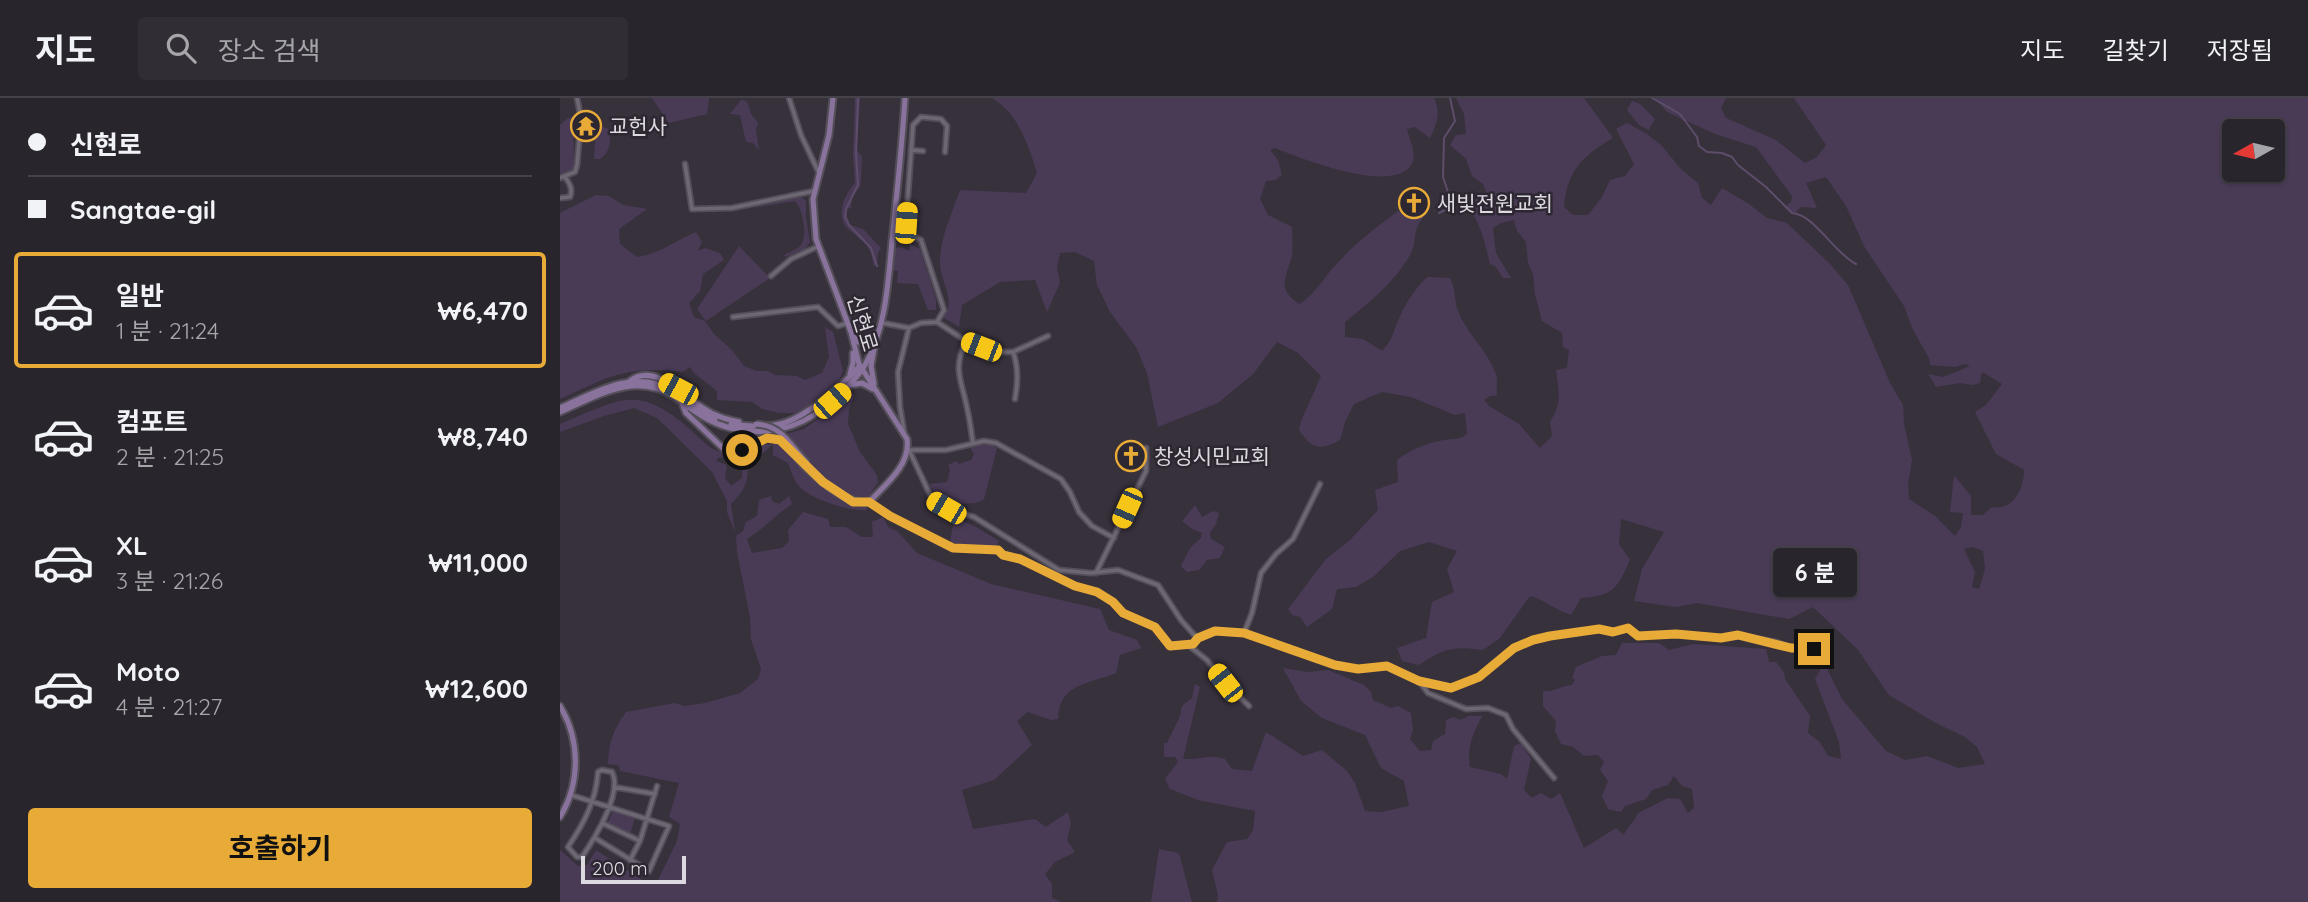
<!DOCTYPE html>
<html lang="ko">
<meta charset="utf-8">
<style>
body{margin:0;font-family:Quicksand,"Noto Sans KR",sans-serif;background:#312d35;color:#f1f3f6;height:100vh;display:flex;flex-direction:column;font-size:26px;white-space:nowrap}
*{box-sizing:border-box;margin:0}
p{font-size:23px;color:#a5a5aa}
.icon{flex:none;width:38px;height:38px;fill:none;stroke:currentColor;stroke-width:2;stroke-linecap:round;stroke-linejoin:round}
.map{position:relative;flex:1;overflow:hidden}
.details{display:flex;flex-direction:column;background:#29252d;width:560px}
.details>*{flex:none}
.top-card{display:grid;align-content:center;height:154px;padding:0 28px;background:#29252d}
.needle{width:46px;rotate:262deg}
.buttons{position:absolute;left:1662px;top:21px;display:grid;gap:14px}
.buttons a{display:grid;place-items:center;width:63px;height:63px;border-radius:7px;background:#29252d;box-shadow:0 2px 5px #0004,0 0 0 2px #454249;font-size:35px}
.scale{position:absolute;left:21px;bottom:18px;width:105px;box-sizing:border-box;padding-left:7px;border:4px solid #dcd9e0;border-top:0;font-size:19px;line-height:24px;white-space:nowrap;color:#dcd9e0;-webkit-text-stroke:5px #2d2732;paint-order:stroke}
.end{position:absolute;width:32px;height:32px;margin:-16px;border:9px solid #e8ab37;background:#111;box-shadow:0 0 0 4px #111}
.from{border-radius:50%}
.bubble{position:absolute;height:49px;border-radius:7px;background:#29252d;box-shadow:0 2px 5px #0004,0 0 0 2px #454249;font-size:23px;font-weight:700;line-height:49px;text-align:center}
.car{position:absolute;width:21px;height:42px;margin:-21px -10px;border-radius:9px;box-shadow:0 0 5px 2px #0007;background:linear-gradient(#f5c518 24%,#345 0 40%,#f5c518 0 76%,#345 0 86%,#f5c518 0)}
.top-card b{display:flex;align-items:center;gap:24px;height:66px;font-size:26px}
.top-card b+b{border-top:2px solid #454249}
.top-card i{width:18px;height:18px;background:#f1f3f6}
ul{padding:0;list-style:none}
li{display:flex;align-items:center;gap:21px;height:116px;margin:0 14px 10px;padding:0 14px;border:4px solid transparent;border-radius:7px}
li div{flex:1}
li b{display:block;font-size:26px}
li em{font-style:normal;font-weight:700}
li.selected{border-color:#e8ab37}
li>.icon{width:63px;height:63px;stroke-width:1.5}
.cta{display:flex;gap:14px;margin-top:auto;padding:14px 28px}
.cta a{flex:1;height:80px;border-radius:7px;background:#e8ab37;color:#111;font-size:28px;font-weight:700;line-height:80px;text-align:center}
header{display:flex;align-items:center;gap:42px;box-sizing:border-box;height:98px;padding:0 35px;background:#29252d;border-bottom:2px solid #454249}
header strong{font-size:33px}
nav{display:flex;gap:38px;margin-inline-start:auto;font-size:24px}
.search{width:490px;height:63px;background:#312d35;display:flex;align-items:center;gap:18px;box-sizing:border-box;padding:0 24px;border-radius:7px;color:#a5a5aa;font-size:26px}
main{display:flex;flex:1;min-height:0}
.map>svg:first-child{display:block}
.green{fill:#493b56;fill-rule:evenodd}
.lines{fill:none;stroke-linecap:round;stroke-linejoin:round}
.stream{stroke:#5d4d6a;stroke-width:2}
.minor-casing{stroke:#534e58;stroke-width:7}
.major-casing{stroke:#534e58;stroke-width:9}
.minor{stroke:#6d6774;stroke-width:3.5}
.major{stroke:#89739d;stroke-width:5}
.major-bridge-casing{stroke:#534e58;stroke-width:9;stroke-linecap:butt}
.major-bridge{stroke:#89739d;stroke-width:5}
.route{stroke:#e8ab37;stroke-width:9}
.labels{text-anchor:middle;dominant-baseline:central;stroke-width:5;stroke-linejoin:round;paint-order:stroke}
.poi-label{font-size:21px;fill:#dcd9e0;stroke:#2d2732;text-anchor:start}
.street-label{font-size:21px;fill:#dcd9e0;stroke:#2d2732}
</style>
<header>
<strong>지도</strong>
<div class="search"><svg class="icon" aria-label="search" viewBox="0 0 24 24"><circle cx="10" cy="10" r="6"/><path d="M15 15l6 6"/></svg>장소 검색</div>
<nav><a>지도</a><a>길찾기</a><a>저장됨</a></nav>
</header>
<main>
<section class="details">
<div class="top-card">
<b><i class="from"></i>신현로</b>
<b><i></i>Sangtae-gil</b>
</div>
<ul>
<li class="selected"><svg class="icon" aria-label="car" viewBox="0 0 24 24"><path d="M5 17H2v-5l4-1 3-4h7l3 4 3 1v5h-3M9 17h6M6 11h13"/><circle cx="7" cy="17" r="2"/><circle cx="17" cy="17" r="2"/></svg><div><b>일반</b><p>1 분 · 21:24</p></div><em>₩6,470</em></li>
<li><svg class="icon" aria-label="car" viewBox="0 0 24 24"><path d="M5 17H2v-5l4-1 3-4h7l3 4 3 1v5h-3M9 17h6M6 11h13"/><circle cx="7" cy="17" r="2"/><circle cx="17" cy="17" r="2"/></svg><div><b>컴포트</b><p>2 분 · 21:25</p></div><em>₩8,740</em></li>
<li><svg class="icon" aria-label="car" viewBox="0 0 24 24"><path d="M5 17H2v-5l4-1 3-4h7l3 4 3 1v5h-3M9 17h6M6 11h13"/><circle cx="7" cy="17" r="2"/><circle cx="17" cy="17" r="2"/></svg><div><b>XL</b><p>3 분 · 21:26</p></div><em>₩11,000</em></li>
<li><svg class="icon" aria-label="car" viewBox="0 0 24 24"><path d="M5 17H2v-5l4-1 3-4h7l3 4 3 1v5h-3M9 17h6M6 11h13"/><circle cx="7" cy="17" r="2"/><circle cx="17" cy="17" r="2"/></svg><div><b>Moto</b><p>4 분 · 21:27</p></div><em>₩12,600</em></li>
</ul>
<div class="cta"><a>호출하기</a></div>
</section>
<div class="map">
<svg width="1748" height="804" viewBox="0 0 1748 804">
<rect width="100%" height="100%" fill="#37313c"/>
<!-- green -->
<path class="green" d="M92 0H149L147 16 109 25Z
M295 0H300V3L297 52 302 59 301 83 300 89 292 99 291 110 287 111V118L290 127 303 131 321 150 318 155 317 167 314 168C312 162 312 156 309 151 303 142 296 138 288 131 275 118 284 97 295 85L293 58Z
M432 0H874C881 14 877 26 870 40L855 29 847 31C849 40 856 54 853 63 839 100 740 60 715 50L710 52 718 62 722 77 715 82 706 83 700 101 708 117 732 129C732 138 733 148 732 157 727 179 715 190 739 206 754 197 761 184 772 171 791 149 815 130 838 113L854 119H864C851 133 858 140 851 155 837 182 809 205 785 224V239L803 241 822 253C833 242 832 236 838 223 845 206 854 192 867 179L890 180C896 191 894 202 898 213 907 236 927 252 936 276 938 283 936 291 937 298H930L924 302 929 308 959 326 980 350 992 338 990 324C1002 305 999 294 996 272L1007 270 1009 252 1003 249 1002 235 982 223 975 196 973 176 968 165 966 144 957 133 954 122 941 125 933 130 936 155 951 180H943L935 168 930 166C925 145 921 126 908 108L916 101 926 103 928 98 923 86 912 78 906 61 890 47 896 37 906 36 904 16 896 0H1024L1053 40C1022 58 1007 73 1004 109L1013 117H1028L1042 99 1050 82 1065 78 1074 66 1056 31 1067 25 1087 36 1101 47 1121 71 1138 85 1142 100 1151 107 1162 90 1189 106 1207 120 1227 125 1270 166 1288 187 1330 285 1343 307 1344 326 1352 362 1348 386 1349 401 1375 418 1395 438 1401 429 1403 415 1390 414 1394 377 1411 398V417H1423L1432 409C1454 413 1464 390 1464 372L1436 356 1415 314 1426 307 1442 286 1422 274 1420 285 1413 287 1400 285 1376 289 1368 276 1383 279 1410 268 1405 266 1395 269 1370 267 1369 260 1352 230 1344 208 1305 150 1286 108 1266 79 1246 85 1257 110 1241 109 1236 114H1229L1227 107 1231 104 1232 98 1196 49 1155 36 1107 14 1095 0H1166L1161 10 1166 20 1216 42 1245 65 1257 59 1266 47 1234 0H1748V804H657L658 797 652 772 667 744 687 741 693 732 695 713 638 702 610 691 605 681 618 664 615 659H604V645H607L620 618 622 608 632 600 635 586 640 589 623 661C642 662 646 656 665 661L672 671 692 673 706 634 743 658 762 652 787 673 795 685 805 713 821 714 849 708 844 683 821 670 805 637 762 620 741 603 723 570 747 574 768 572 804 587 811 594 813 602 831 610 838 608 851 615 853 632 850 641 860 653 871 652 873 643 885 636 886 622 894 619 900 622 909 618H922C914 634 906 650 910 669L941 676 947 681 954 648 961 645 971 661 964 692 972 700 981 695 991 701 1000 695 1024 750 1056 730 1064 737C1067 729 1073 726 1078 715L1108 700 1120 701 1128 715 1134 710 1132 691 1122 688 1114 678 1108 687 1092 692 1086 701 1065 708 1061 714 1048 711 1042 698 1048 683 1040 672 1044 664 1038 657 1024 658 1013 649 1001 646 995 633 996 623 983 608V593C995 594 1000 588 1012 587L1015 582 1012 580 1016 569 1042 558 1056 557 1062 545H1099L1109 552 1133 546 1206 551 1209 564H1216L1224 574 1225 581 1250 618 1248 635 1260 644 1268 658 1281 661 1279 644 1255 581 1264 565 1282 601 1326 653 1345 662 1367 658 1398 670 1425 666 1417 649 1405 639 1376 625 1329 597 1298 552 1253 509 1229 521 1137 505 1115 509 1074 503 1082 471 1104 434 1061 421 1059 446 1070 462C1057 491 1053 498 1021 500L1011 517C995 512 986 502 970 498L940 540 923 552C893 548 884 550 859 567L842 563 837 550 866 540 872 504 894 494 887 471 897 453 869 444 840 453 813 479 796 489 777 491 772 511 747 529 740 519 732 517 728 511 766 461 790 442 818 412 815 392 838 384 837 362C848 353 865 346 879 343 889 340 900 343 907 336L905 315 895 317 851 299 822 294 794 306 785 324 780 342C759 353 752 351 739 332L741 323 761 278 738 255 717 244 693 276 658 305 598 329 587 275 576 249 550 214 537 187 534 163 515 154 500 155 497 169 500 185 487 214 475 182 440 184 402 207 399 229 383 219C397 203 381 185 380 167 379 142 392 115 400 92L466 95 477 75C469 48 458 15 432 0ZM1675 33H1713V72H1675ZM1413 449 1423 453 1425 471 1419 491 1412 489 1415 474 1404 451Z
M181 2 187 3 191 16 198 25 196 32 199 52 193 45 186 44 180 17 170 16Z
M1072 3 1080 6 1095 21 1089 32 1079 27 1067 12Z
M13 19 14 68 11 74 0 76V27L8 20Z
M36 27 49 31C51 43 51 53 40 61H34Z
M36 97 49 98 63 107 87 111 59 131 60 146 77 159C100 156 116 142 136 134L142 144 138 153 145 150 160 155 164 162 143 176 140 193 129 205 134 219 145 223 154 236 172 252 184 268 197 273H208L215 277 237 278 245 282 262 275 269 259 265 229 273 234 283 273 279 282 242 315H219L202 311 192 304 157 302V293L134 275 130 269 122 274C67 267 48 279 0 301V115Z
M239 99 243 100 246 103V119L250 144 244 153H239L225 159 224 157C229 154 236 152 240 148 249 138 242 110 235 103L193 110Z
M350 146 360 151 376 201V212H368L358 186 337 185 338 173 333 172 335 150 341 149 349 153Z
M179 148 210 180 146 223 137 211Z
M290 292 294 298 289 311 288 326 300 354 317 377 318 385 307 400V412C290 414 251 401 240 389 234 384 231 372 228 365L213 357V346L188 369C188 386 183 394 171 406L175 434 167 414V403L152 374 97 320 74 310 44 318 0 334V326C62 301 77 284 133 334 146 346 151 353 169 356L170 361 159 359 156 363 167 367 165 380 171 388 182 380V370L177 366 181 360 179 359 201 347 213 346 219 338 244 331 261 319Z
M429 346 437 350 424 401C414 409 385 406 375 396 373 394 371 388 370 386L387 384 390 371 388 367 396 363 399 366 411 362 414 356 410 349Z
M211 398 212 403 219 406 229 398 232 406C215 417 204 431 187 441L192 455 222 450 229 443 228 432 243 414 268 421 270 429H286L302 439H313L312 424 323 419 328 429 337 433 357 455 431 486 540 511 549 532 577 542 581 550 560 557 556 575C529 586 499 585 498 621L491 622 468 614 457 623 472 647 434 682 402 692 413 731 475 721 486 729 508 714 511 725 507 742 515 754 495 764 485 776 492 786V800L501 804H0V752L18 768 27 767 36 752 87 785 98 782 117 743 120 726 109 719 119 685 60 673 59 667 48 666C48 646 54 630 66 614L115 605 124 608 145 605 180 595 198 581 201 571 191 541 190 519 177 454 176 438 183 433 186 424 197 418 199 402Z
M635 407 642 419 653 413 659 415 656 426 650 435 651 441 665 449 660 460 647 462 639 472 627 474 621 468 630 450 641 440 642 435 632 431 622 423Z
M394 419 416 429 439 443 435 450 390 445Z
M53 713 75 720 70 736 47 726Z
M599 751 619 755 632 804H591Z"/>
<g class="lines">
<!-- stream -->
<path class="stream" d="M298 0 296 55 298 87 286 111 285 119 289 127 311 150 317 168
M1092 0 1120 16 1137 39 1139 48 1147 54 1162 55 1172 59 1178 67 1206 89 1232 115C1254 116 1274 155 1296 166
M879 115 885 112 890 100 883 79 884 40 895 23 890 0"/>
<!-- minor casing -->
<g class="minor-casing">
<path id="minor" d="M229 0 241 37 258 73
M351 52 363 53
M125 66 132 111 172 110 254 93
M0 80 15 74 17 67 21 20 17 0
M0 100 10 99C13 91 10 86 5 79
M211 178 231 161 259 148
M173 219 258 209 278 228 288 225
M377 224 384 212 361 142 353 138 346 125 353 27 361 19 381 21 387 28 385 54
M323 225 349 230 361 225 377 224 406 243 440 254H453L488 238
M406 243C392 271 402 283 407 310 410 322 411 333 413 345
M453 254C459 270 458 285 455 301
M344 333 340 309 338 274 349 230
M349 352 373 403 386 410 414 419 499 472 531 475 558 472 598 487 621 522 637 540 655 533 684 535 775 567 798 571 827 568 859 583 868 595 906 611 928 610 946 617 953 631 994 680
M351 352H386L424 343 436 345 501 381 510 394 519 414 532 428 554 440
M309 404 330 418 393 450 438 452 443 457 460 461 515 488 537 494 553 504 563 515 595 529 610 548 633 546 637 540
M536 475 586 373V350
M684 535 692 515 701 475 716 456 733 441 760 386
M628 547 647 562 665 585 689 608
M859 583 891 590 919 579 954 550 973 543 990 538 1039 531 1053 534 1068 530 1078 538 1116 536 1162 540 1178 537 1216 544 1231 550 1254 551 1261 556
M42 672 52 674C63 695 34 741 22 759H17L8 749C24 725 36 703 38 674Z
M54 689 95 696
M11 697 109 728 89 773 35 740
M42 725 80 743
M70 762 80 743 97 688"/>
</g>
<!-- major casing -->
<g class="major-casing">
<path id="major" d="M294 239 298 244 304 245 315 239
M290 276 293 265V255
M70 283C94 264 124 298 143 310 154 318 166 321 179 324
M314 286 311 268 314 251
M290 287 302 285 313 291
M122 305 126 315 166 353C186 357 200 334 217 341 229 346 236 359 244 368 261 384 285 406 309 404 325 387 351 367 347 341L299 266 291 234 256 141 253 101 269 37 273 0
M0 310C34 295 73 271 109 291 125 299 137 314 155 321
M0 314C37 298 76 273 114 299 133 312 147 324 170 330 203 338 238 332 264 309 279 296 295 284 305 267 326 230 328 185 332 143 337 95 342 48 345 0
M171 326C217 332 232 327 268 298 280 288 291 279 300 267
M0 608C20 641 21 685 0 719"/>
</g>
<!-- minor -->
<use href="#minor" class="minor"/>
<!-- major -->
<use href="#major" class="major"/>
<!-- major-bridge casing -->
<g class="major-bridge-casing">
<path id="major-bridge" d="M196 326C223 328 229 346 247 365"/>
</g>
<!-- major-bridge -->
<use href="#major-bridge" class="major-bridge"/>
</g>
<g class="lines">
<!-- route -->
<path class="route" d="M182 352 207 340 220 342 263 384 293 404H309L330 418 393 450 438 452 443 457 460 461 515 488 537 494 553 504 563 515 595 529 610 548 633 546 638 540 655 533 684 535 775 567 798 571 827 568 859 583 891 590 919 579 954 550 973 542 990 538 1039 531 1053 534 1068 530 1078 538 1116 536 1161 540 1178 537 1231 550 1254 551"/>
</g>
<!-- icons -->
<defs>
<g id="temple-ring" transform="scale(1.575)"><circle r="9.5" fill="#2d2732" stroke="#e8ab37" stroke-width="1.5"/><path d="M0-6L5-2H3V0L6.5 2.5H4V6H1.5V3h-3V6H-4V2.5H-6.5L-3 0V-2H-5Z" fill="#e8ab37"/></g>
<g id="church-ring" transform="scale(1.575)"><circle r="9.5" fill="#2d2732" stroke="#e8ab37" stroke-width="1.5"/><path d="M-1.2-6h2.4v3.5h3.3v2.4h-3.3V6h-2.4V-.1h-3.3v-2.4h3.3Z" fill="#e8ab37"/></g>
</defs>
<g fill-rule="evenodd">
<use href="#temple-ring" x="26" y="28"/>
<use href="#church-ring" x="854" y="105"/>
<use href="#church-ring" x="571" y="358"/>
</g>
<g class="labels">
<!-- poi labels -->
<g class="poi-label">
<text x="49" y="28">교헌사</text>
<text x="877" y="105">새빛전원교회</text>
<text x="594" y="358">창성시민교회</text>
</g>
<!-- street labels -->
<g class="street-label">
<text transform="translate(303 225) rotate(73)">신현로</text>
</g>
</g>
</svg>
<div class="buttons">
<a><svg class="needle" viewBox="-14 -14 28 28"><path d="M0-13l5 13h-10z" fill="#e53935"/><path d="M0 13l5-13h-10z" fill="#a5a5aa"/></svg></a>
</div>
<div class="scale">200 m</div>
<i class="end from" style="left:182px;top:352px"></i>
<i class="end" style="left:1254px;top:551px"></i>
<div class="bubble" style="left:1213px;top:450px;width:84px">6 분</div>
<i class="car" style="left:346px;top:125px;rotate:4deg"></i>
<i class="car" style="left:421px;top:249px;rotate:291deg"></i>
<i class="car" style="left:118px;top:291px;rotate:298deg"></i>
<i class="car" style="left:272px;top:303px;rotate:49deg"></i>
<i class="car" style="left:386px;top:410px;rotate:300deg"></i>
<i class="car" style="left:567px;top:410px;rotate:204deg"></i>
<i class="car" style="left:665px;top:585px;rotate:322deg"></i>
</div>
</main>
